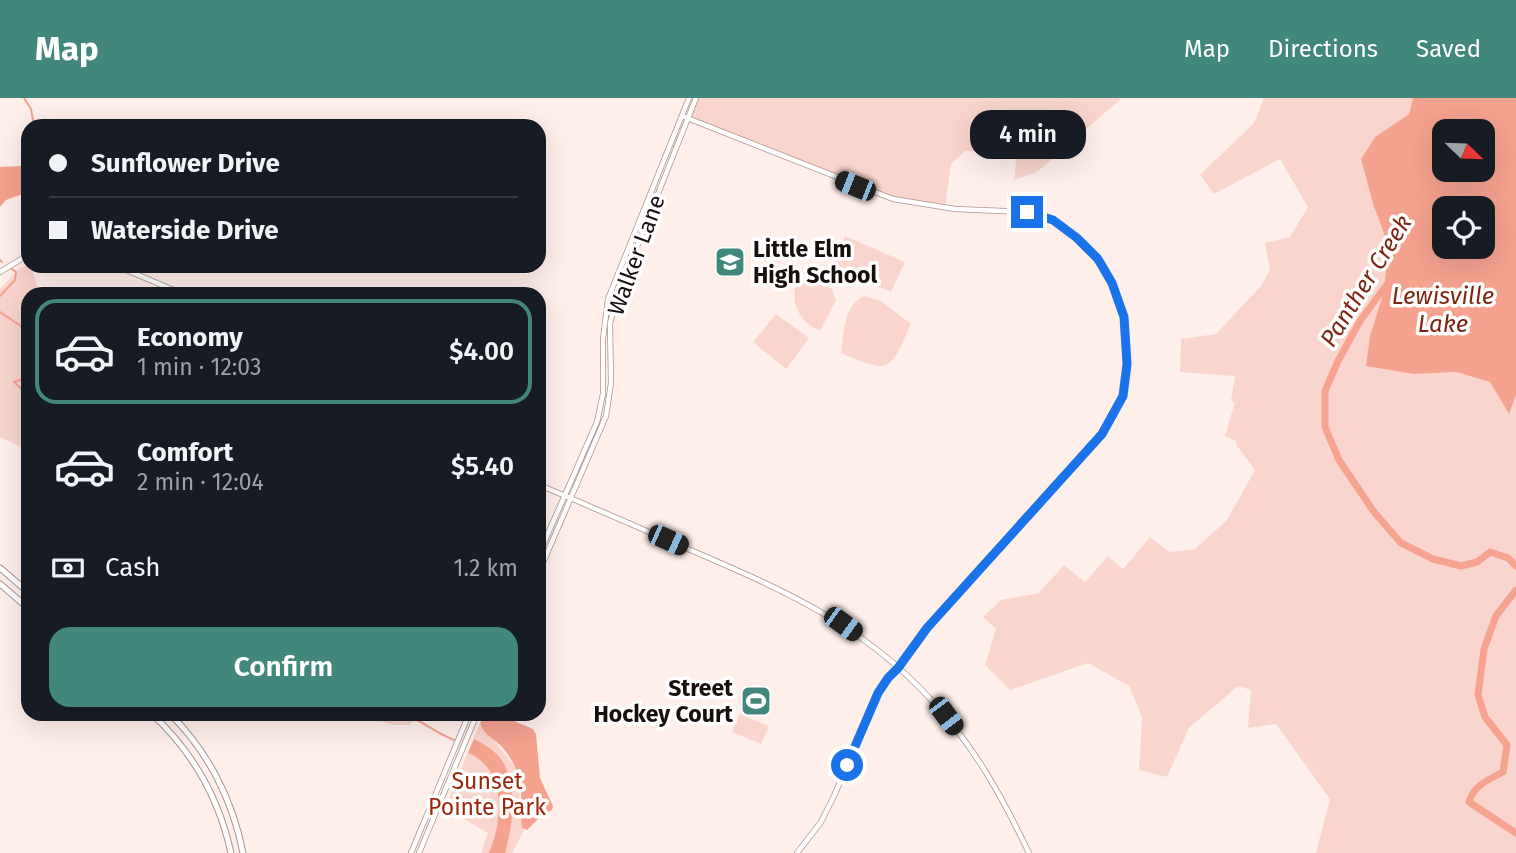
<!DOCTYPE html>
<meta charset="utf-8">
<style>
body{margin:0;font-family:"Fira Sans",sans-serif;background:#242831;color:#f1f3f6;height:100vh;display:flex;flex-direction:column;font-size:26px;white-space:nowrap}
*{box-sizing:border-box;margin:0}
p{font-size:23px;color:#9ea1a6}
.icon{flex:none;width:38px;height:38px;fill:none;stroke:currentColor;stroke-width:2;stroke-linecap:round;stroke-linejoin:round}
.map{position:relative;flex:1;overflow:hidden}
.sheet{position:absolute;left:21px;top:189px;width:525px;height:434px;display:flex;flex-direction:column;background:#171b24;border-radius:21px;box-shadow:0 7px 28px #0002}
.sheet>*{flex:none}
.hud{position:absolute;left:21px;top:21px;width:525px;height:154px;border-radius:21px;box-shadow:0 7px 28px #0002;display:grid;align-content:center;height:154px;padding:0 28px;background:#171b24}
.needle{width:46px;rotate:113deg}
.tools{position:absolute;left:1432px;top:21px;display:grid;gap:14px}
.tools a{display:grid;place-items:center;width:63px;height:63px;border-radius:14px;background:#171b24;box-shadow:0 7px 28px #0002;font-size:35px}
.end{position:absolute;width:32px;height:32px;margin:-16px;border:9px solid #1a73e8;background:#fff;box-shadow:0 0 0 4px #fff}
.from{border-radius:50%}
.bubble{position:absolute;height:49px;border-radius:21px;background:#171b24;box-shadow:0 7px 28px #0002;font-size:23px;font-weight:600;line-height:49px;text-align:center}
.car{position:absolute;width:21px;height:42px;margin:-21px -10px;border-radius:9px;box-shadow:0 0 5px 2px #0007;background:linear-gradient(#222 24%,#8ab4d8 0 40%,#222 0 76%,#8ab4d8 0 86%,#222 0)}
.hud b{display:flex;align-items:center;gap:24px;height:66px;font-size:26px}
.hud b+b{border-top:2px solid #363941}
.hud i{width:18px;height:18px;background:#f1f3f6}
ul{padding:12px 0 0;list-style:none}
li{display:flex;align-items:center;gap:21px;height:105px;margin:0 14px 10px;padding:0 14px;border:4px solid transparent;border-radius:21px}
li div{flex:1}
li b{display:block;font-size:26px}
li em{font-style:normal;font-weight:600}
li.current{border-color:#42877c}
li>.icon{width:63px;height:63px;stroke-width:1.5}
.pay{display:flex;align-items:center;gap:18px;height:77px;padding:0 28px;font-size:26px}
.pay p{margin-inline-start:auto}
.action{display:flex;gap:14px;margin-top:auto;padding:14px 28px}
.action a{flex:1;height:80px;border-radius:21px;background:#42877c;color:#fff;font-size:28px;font-weight:600;line-height:80px;text-align:center}
header{display:flex;align-items:center;gap:42px;box-sizing:border-box;height:98px;padding:0 35px;background:#42877c;color:#fff}
header strong{font-size:33px}
nav{display:flex;gap:38px;margin-inline-start:auto;font-size:24px}
.map>svg:first-child{display:block}
.green{fill:#f9d5cd}
.water{fill:#f5a28f;fill-rule:evenodd}
.lines{fill:none;stroke-linecap:round;stroke-linejoin:round}
.stream{stroke:#f5a28f;stroke-width:2}
.river{stroke:#f5a28f;stroke-width:7}
.secondary-casing{stroke:#ac938d;stroke-width:6}
.primary-casing{stroke:#ac938d;stroke-width:7}
.secondary{stroke:#fff;stroke-width:4.5}
.primary{stroke:#fff;stroke-width:5}
.route{stroke:#1a73e8;stroke-width:9}
.labels{text-anchor:middle;dominant-baseline:central;stroke-width:7;stroke-linejoin:round;paint-order:stroke}
.poi-label{font-size:23px;font-weight:bold;fill:#180f0d;stroke:#fff;text-anchor:start}
.street-label{font-size:23px;fill:#180f0d;stroke:#fff}
.park-label{font-size:23px;fill:#9c250b;stroke:#fff}
.water-label{font-size:24px;font-style:italic;fill:#7f2513;stroke:#fff}
</style>
<header>
<strong>Map</strong>
<nav><a>Map</a><a>Directions</a><a>Saved</a></nav>
</header>
<div class="map">
<svg width="1516" height="755" viewBox="0 0 1516 755">
<rect width="100%" height="100%" fill="#ffefeb"/>
<!-- green -->
<path class="green" d="M696 0H1122L1037 74 1014 82 1017 54 965 53 951 66 945 110 886 99 688 20Z
M1264 0H1413L1409 16 1375 39 1361 61 1373 106 1388 145 1384 193 1370 238 1414 276 1456 274 1491 284 1508 315 1516 297V755H1316L1330 701 1276 626 1248 630 1251 592 1238 588 1189 630 1167 679 1139 672 1142 619 1129 588 1088 565 1010 592 985 567 996 531 983 519 1001 502 1039 495 1064 467 1085 484 1108 458 1123 471 1150 439 1169 454 1195 451 1227 422 1255 372 1237 348 1236 343 1225 338 1235 304 1231 303 1235 278 1180 274 1181 241 1216 236 1261 188 1270 172 1265 145 1290 139 1308 109 1280 61 1214 96 1200 77 1254 25Z
M845 138 905 164 891 194 832 169Z
M28 167 31 168 38 192V196H28V352L0 339V191L20 170Z
M800 179 832 191 836 202 820 233C798 224 787 200 800 179Z
M864 198 881 203 911 226C889 275 891 276 841 255 844 235 843 208 864 198Z
M776 216 809 240 786 271 753 244Z
M359 616H417L410 627H393Z
M740 616 769 628 761 646 732 634Z
M480 625 516 670 524 732 512 755H481L488 735 445 710Z"/>
<!-- water -->
<path class="water" d="M1413 0H1516V297L1509 316 1490 284 1456 274 1414 276 1366 268 1370 238 1384 193 1388 146 1373 106 1361 61 1375 39 1409 16ZM1444 33H1482V72H1444ZM1482 110V149H1444V110Z
M21 68 28 70V94L6 102 0 109V69Z
M488 616H497L533 631 536 636 540 680 553 708 552 712 541 718 527 732 522 730C519 694 528 681 502 649 494 640 484 638 480 625Z
M474 641C484 646 494 652 501 661 518 686 513 728 505 755H489C503 722 507 671 468 655Z"/>
<g class="lines">
<!-- stream -->
<path class="stream" d="M24 0 31 11 34 28
M0 162 2 164
M0 198 15 182 16 174 12 171
M0 214 21 228 28 248
M28 279 14 284 28 297
M402 616C421 621 435 635 454 642"/>
<!-- river -->
<path class="river" d="M1388 185 1360 223 1338 263 1325 293V329L1339 362 1374 414 1401 445 1433 461 1461 468 1477 464 1490 454 1508 460 1516 468
M1516 492 1496 518 1484 551 1478 597 1485 619 1507 647 1503 674C1488 682 1474 687 1469 704L1516 735"/>
<!-- secondary casing -->
<g class="secondary-casing">
<path id="secondary" d="M682 18 893 101 955 111 1027 114 1053 122 1077 140 1098 161 1112 185 1124 219 1127 266 1123 298 1102 336 927 530 878 595 834 698 821 724 797 755
M117 168 183 196
M0 174 28 157
M539 387C588 407 637 429 686 450 788 494 873 530 946 619 981 660 1006 707 1029 755
M539 456 597 324 603 296V241L608 201 689 0
M539 474 606 318 611 285 610 226 615 204 696 0
M411 755 469 616
M419 755 477 616"/>
</g>
<!-- primary casing -->
<g class="primary-casing">
<path id="primary" d="M0 470 28 494
M0 486 28 510
M152 616C193 654 219 700 231 755
M170 616C208 653 233 703 243 755"/>
</g>
<!-- secondary -->
<use href="#secondary" class="secondary"/>
<!-- primary -->
<use href="#primary" class="primary"/>
</g>
<g class="lines">
<!-- route -->
<path class="route" d="M847 667 878 595 888 580 898 570 927 530 1102 336 1123 298 1127 266 1124 219 1112 185 1098 161 1077 140 1053 122 1027 114"/>
</g>
<!-- icons -->
<defs>
<g id="school-square" transform="scale(1.575)"><rect x="-9" y="-9" width="18" height="18" rx="4" fill="#42877c" stroke="#fff"/><path d="M0-5L7-2L0 1L-7-2ZM-4 1L0 2.5L4 1V4Q0 6-4 4Z" fill="#fff"/></g>
<g id="stadium-square" transform="scale(1.575)"><rect x="-9" y="-9" width="18" height="18" rx="4" fill="#42877c" stroke="#fff"/><path d="M0-5a6.5 5 0 1 0 0 10a6.5 5 0 1 0 0-10ZM-3.5-1.8h7v3.6h-7Z" fill="#fff"/></g>
</defs>
<g fill-rule="evenodd">
<use href="#school-square" x="730" y="164"/>
<use href="#stadium-square" x="756" y="603"/>
</g>
<g class="labels">
<!-- poi labels -->
<g class="poi-label">
<text x="753" y="151">Little Elm<tspan x="753" dy="26">High School</tspan></text>
<text x="733" y="590" text-anchor="end">Street<tspan x="733" dy="26">Hockey Court</tspan></text>
</g>
<!-- street labels -->
<g class="street-label">
<text transform="translate(636 157) rotate(-70)">Walker Lane</text>
</g>
<!-- park labels -->
<g class="park-label">
<text x="487" y="683">Sunset<tspan x="487" dy="26">Pointe Park</tspan></text>
</g>
<!-- water labels -->
<g class="water-label">
<text transform="translate(1366 183) rotate(-58)">Panther Creek</text>
<text x="1443" y="198">Lewisville<tspan x="1443" dy="28">Lake</tspan></text>
</g>
</g>
</svg>
<div class="tools">
<a><svg class="needle" viewBox="-14 -14 28 28"><path d="M0-13l5 13h-10z" fill="#e53935"/><path d="M0 13l5-13h-10z" fill="#9ea1a6"/></svg></a>
<a><svg class="icon" aria-label="locate" viewBox="0 0 24 24"><circle cx="12" cy="12" r="6"/><path d="M12 2v4M12 18v4M2 12h4M18 12h4"/></svg></a>
</div>
<i class="end from" style="left:847px;top:667px"></i>
<i class="end" style="left:1027px;top:114px"></i>
<div class="bubble" style="left:970px;top:12px;width:116px">4 min</div>
<i class="car" style="left:855px;top:88px;rotate:292deg"></i>
<i class="car" style="left:668px;top:442px;rotate:114deg"></i>
<i class="car" style="left:843px;top:526px;rotate:126deg"></i>
<i class="car" style="left:946px;top:618px;rotate:143deg"></i>
<div class="hud">
<b><i class="from"></i>Sunflower Drive</b>
<b><i></i>Waterside Drive</b>
</div>
<section class="sheet">
<ul>
<li class="current"><svg class="icon" aria-label="car" viewBox="0 0 24 24"><path d="M5 17H2v-5l4-1 3-4h7l3 4 3 1v5h-3M9 17h6M6 11h13"/><circle cx="7" cy="17" r="2"/><circle cx="17" cy="17" r="2"/></svg><div><b>Economy</b><p>1 min · 12:03</p></div><em>$4.00</em></li>
<li><svg class="icon" aria-label="car" viewBox="0 0 24 24"><path d="M5 17H2v-5l4-1 3-4h7l3 4 3 1v5h-3M9 17h6M6 11h13"/><circle cx="7" cy="17" r="2"/><circle cx="17" cy="17" r="2"/></svg><div><b>Comfort</b><p>2 min · 12:04</p></div><em>$5.40</em></li>
</ul>
<div class="pay"><svg class="icon" aria-label="cash" viewBox="0 0 24 24"><path d="M3 7h18v10H3z"/><circle cx="12" cy="12" r="2"/></svg>Cash<p>1.2 km</p></div>
<div class="action"><a>Confirm</a></div>
</section>
</div>
